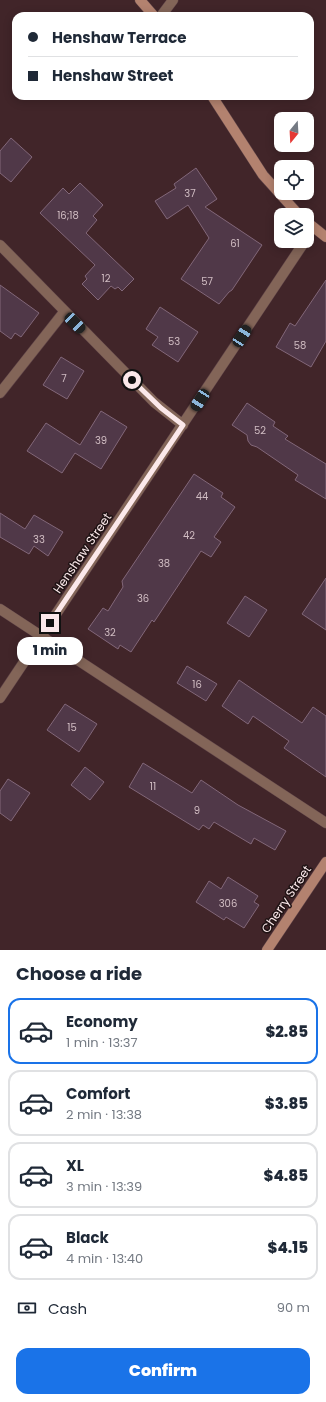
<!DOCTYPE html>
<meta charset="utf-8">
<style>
body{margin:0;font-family:Poppins,sans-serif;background:#f6f6f7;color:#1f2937;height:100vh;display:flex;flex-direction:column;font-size:15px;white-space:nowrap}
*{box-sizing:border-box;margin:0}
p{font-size:13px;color:#747a83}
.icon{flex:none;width:22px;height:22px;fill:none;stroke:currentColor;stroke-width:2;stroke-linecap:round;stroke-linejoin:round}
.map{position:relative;height:950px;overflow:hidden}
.details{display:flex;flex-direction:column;background:#fff;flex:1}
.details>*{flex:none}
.hud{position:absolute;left:12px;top:12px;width:302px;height:88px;border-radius:12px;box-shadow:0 2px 10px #0003;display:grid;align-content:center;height:88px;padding:0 16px;background:#fff}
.needle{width:26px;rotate:198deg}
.tools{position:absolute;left:274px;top:112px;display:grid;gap:8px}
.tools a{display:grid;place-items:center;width:40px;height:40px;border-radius:8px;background:#fff;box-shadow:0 2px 10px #0003;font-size:20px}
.end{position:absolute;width:18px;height:18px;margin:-9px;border:5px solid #fbe8ea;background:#111;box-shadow:0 0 0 2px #111}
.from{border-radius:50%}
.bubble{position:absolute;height:28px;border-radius:12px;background:#fff;box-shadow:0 2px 10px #0003;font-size:13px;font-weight:800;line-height:28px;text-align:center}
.car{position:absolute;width:12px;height:24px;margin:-12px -6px;border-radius:5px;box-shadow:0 0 3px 1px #0007;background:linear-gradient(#222 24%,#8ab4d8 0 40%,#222 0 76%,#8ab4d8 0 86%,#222 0)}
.hud b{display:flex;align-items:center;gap:14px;height:38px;font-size:15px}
.hud b+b{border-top:1px solid #e0e1e3}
.hud i{width:10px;height:10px;background:#1f2937}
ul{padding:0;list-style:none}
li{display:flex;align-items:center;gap:12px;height:66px;margin:0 8px 6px;padding:0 8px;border:2px solid #e0e1e3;border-radius:12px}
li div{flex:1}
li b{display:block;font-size:15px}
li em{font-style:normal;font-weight:800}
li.current{border-color:#1a73e8}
li>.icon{width:36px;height:36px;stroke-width:1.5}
h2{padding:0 16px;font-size:18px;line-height:48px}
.pay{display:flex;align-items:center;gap:10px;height:44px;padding:0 16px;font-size:15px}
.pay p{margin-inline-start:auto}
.button{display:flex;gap:8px;margin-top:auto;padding:8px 16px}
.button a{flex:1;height:46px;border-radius:12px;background:#1a73e8;color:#fff;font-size:16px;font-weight:800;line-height:46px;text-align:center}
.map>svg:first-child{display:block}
.building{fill:#503848;stroke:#826779}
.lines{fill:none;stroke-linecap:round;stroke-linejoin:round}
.street-casing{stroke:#5f4448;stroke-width:11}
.secondary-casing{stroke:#5f4448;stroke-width:11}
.street{stroke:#836558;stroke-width:10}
.secondary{stroke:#b3826f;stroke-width:10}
.route{stroke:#fbe8ea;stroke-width:5}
.labels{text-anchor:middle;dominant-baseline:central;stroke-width:3;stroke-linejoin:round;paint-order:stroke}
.number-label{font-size:10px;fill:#d0bcc2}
.street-label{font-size:12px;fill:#fbe8ea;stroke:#1f1314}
</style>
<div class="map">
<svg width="326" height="950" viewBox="0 0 326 950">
<rect width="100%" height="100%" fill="#412529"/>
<!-- building -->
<path class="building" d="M11 138 32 157 11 182 0 173V151Z
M196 168 217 199 205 207 262 245 232 290 229 292 219 304 181 279 209 238 188 205 167 219 155 201 176 188 174 184Z
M80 183 103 205 93 216 97 220 86 233 134 279 122 291 118 287 115 289 111 286 98 300 82 284 87 279 85 276 95 265 40 213 63 188 69 194Z
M326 280V341L311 367 276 347 290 323 295 326Z
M0 285 39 313 21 337 15 333 11 339 0 331Z
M160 307 198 332 178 362 152 345 158 337 146 329Z
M61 357 84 371 67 399 43 385Z
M247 403 275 422 273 426 288 436 285 439 326 464V499L295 480 298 475 257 447 251 445 248 441 247 435 232 425Z
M101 411 127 427 101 469 75 453 62 473 27 451 46 423 80 445Z
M194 474 223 493 221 497 235 507 214 537 221 542 211 557 201 551 154 622 152 620 131 652 120 645 118 649 88 629 103 608 108 611 123 587 122 581Z
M0 513 25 529 34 515 63 532 48 556 34 546 29 554 0 537Z
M326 578V630L302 614Z
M245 596 267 610 249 637 227 623Z
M187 666 217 684 206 701 177 683Z
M239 680 302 723 313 707 326 716V777L284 748 289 741 253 716 248 724 222 706Z
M65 704 97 724 79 752 47 730Z
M143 763 192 793 201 780 238 805 286 831 275 850 254 838 251 844 214 822 209 829 203 825 199 830 129 787Z
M85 767 104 782 90 800 71 785Z
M8 779 30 793 11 821 0 813V791Z
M228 877 258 896 254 902 259 905 244 928 226 917 224 920 196 902 209 881 221 889Z"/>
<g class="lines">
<!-- street casing -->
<g class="street-casing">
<path id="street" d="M161 16 173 0
M0 245 154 402 183 425
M0 393 64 312
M0 609 326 823
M0 698 305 241"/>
</g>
<!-- secondary casing -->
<g class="secondary-casing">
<path id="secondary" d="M140 0 154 16
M212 96 263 175 299 215
M307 222 326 237
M267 950 326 862"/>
</g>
<!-- street -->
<use href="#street" class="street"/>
<!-- secondary -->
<use href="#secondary" class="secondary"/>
</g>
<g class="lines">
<!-- route -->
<path class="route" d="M50 623 183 425 161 408 132 380"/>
</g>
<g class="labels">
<!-- number labels -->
<g class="number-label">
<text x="190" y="193">37</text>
<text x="68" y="215">16;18</text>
<text x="235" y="243">61</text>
<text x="106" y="278">12</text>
<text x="207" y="281">57</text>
<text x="174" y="341">53</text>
<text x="300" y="345">58</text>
<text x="64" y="378">7</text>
<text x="260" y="430">52</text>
<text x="101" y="440">39</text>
<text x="202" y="496">44</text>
<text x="189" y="535">42</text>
<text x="39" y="539">33</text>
<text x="164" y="563">38</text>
<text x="143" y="598">36</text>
<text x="110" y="632">32</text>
<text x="197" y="684">16</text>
<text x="72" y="727">15</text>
<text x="153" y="786">11</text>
<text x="197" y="810">9</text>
<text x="228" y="903">306</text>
</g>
<!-- street labels -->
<g class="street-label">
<text transform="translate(82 553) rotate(-56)">Henshaw Street</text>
<text transform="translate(286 899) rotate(-56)">Cherry Street</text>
</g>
</g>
</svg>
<div class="tools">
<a><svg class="needle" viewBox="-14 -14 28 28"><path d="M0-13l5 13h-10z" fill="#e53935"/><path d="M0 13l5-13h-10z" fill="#747a83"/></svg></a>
<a><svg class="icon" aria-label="locate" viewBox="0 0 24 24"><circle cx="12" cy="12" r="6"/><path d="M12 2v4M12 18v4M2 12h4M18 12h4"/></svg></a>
<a><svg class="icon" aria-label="layers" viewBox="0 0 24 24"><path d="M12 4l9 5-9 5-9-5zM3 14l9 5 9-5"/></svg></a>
</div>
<i class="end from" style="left:132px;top:380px"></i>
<i class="end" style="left:50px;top:623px"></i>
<div class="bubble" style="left:17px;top:637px;width:66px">1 min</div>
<i class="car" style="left:75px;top:323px;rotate:135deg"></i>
<i class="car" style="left:242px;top:336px;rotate:33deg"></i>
<i class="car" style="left:200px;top:400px;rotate:213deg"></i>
<div class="hud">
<b><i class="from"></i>Henshaw Terrace</b>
<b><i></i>Henshaw Street</b>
</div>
</div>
<section class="details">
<h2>Choose a ride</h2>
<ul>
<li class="current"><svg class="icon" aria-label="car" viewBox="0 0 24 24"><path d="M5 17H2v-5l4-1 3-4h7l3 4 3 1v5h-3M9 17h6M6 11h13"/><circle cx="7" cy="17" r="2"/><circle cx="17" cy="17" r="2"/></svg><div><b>Economy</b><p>1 min · 13:37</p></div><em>$2.85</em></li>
<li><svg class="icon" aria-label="car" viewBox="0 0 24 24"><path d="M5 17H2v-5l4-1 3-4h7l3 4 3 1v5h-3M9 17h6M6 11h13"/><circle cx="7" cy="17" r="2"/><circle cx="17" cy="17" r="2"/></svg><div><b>Comfort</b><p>2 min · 13:38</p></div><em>$3.85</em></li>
<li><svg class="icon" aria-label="car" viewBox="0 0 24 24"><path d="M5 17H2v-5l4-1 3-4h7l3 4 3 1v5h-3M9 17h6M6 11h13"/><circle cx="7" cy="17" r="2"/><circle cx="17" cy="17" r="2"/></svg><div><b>XL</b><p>3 min · 13:39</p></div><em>$4.85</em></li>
<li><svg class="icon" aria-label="car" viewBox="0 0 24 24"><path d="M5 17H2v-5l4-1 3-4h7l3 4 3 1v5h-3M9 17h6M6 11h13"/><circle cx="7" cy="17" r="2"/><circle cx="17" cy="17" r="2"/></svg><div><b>Black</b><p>4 min · 13:40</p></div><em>$4.15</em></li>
</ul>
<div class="pay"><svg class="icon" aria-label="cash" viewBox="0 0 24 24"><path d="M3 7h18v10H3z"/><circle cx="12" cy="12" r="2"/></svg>Cash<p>90 m</p></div>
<div class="button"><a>Confirm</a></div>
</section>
